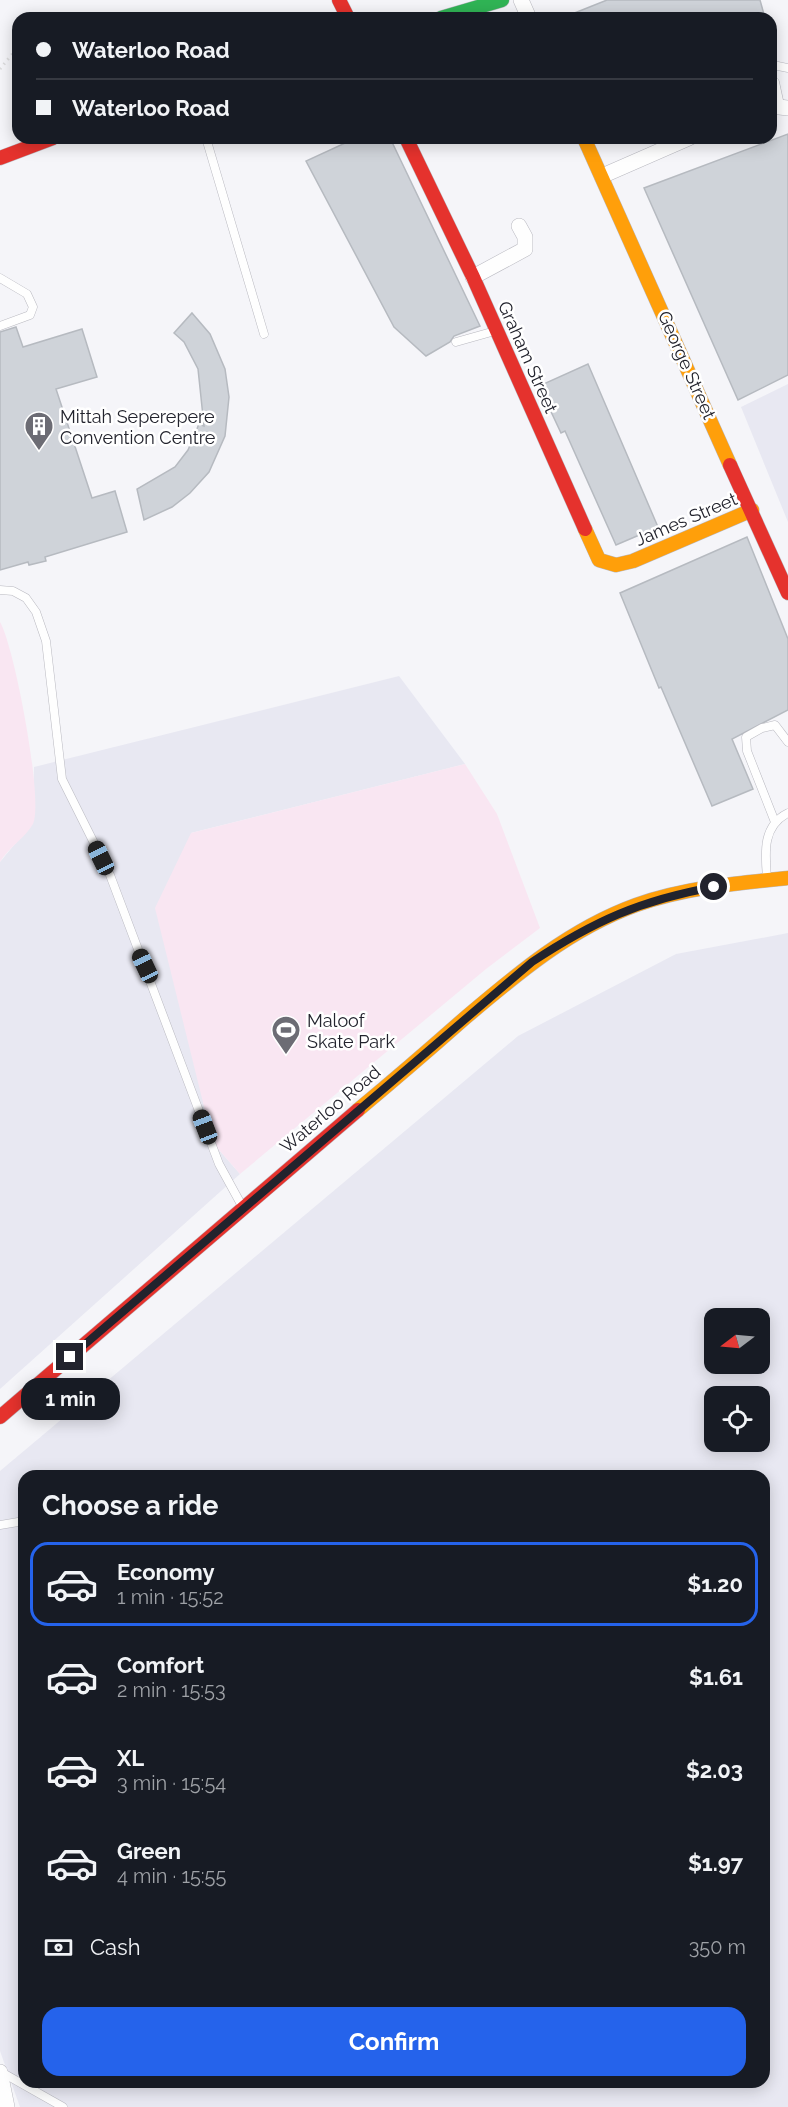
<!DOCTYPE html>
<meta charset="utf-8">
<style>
body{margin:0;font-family:Raleway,sans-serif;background:#242831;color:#f1f3f6;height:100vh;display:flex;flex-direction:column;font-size:22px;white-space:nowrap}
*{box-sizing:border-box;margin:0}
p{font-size:20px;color:#9ea1a6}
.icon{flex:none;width:33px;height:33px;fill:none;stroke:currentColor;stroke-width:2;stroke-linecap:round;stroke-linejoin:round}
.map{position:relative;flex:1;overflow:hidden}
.drawer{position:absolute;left:18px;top:1470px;width:752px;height:618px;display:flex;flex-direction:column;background:#171b24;border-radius:18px;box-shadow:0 3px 15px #0003}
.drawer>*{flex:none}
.banner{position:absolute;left:12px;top:12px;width:765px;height:132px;border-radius:18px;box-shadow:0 3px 15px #0003;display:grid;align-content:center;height:132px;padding:0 24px;background:#171b24}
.needle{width:39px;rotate:254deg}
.tools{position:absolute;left:704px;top:1308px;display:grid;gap:12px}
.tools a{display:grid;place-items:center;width:66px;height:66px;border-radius:12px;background:#171b24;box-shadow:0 3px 15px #0003;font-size:30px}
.end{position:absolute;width:27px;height:27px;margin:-14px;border:8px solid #22232d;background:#fff;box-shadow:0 0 0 3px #fff}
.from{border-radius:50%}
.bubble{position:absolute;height:42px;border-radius:18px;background:#171b24;box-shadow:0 3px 15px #0003;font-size:20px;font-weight:700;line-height:42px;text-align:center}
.car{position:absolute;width:18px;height:36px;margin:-18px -9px;border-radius:8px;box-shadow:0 0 4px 2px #0007;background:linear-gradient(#222 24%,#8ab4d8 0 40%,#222 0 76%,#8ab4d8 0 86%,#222 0)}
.banner b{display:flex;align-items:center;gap:21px;height:57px;font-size:22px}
.banner b+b{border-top:2px solid #363941}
.banner i{width:15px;height:15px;background:#f1f3f6}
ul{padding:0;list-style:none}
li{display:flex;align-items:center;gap:18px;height:84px;margin:0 12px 9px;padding:0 12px;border:3px solid transparent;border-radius:18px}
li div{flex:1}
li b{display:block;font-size:22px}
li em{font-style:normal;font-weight:700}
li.on{border-color:#2563eb}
li>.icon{width:54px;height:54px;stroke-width:1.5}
h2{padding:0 24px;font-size:27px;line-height:72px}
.pay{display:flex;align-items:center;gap:15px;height:66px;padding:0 24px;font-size:22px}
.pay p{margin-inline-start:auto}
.cta{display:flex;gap:12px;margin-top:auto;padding:12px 24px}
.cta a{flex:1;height:69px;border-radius:18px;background:#2563eb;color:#fff;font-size:24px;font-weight:700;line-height:69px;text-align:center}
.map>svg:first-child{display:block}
.built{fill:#e8e8f2;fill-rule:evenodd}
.green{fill:#f9e6f2}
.building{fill:#cfd3d9;stroke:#b6bac0;stroke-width:1.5}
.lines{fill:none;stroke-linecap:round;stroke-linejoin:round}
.lane-casing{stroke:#b9b9c0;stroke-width:9}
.street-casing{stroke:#b9b9c0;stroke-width:16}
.fast-casing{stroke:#b9b9c0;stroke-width:15}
.slow-casing{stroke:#b9b9c0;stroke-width:15}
.jam-casing{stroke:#b9b9c0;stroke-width:15}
.path{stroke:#dbdbdc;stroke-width:3;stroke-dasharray:1.5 4.5;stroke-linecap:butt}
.lane{stroke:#fefefe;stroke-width:8}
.street{stroke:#fefefe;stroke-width:15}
.fast{stroke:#30b455;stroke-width:14}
.slow{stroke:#ff9f0a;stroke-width:14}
.jam{stroke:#e5322d;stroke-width:14}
.route{stroke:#22232d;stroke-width:8}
.labels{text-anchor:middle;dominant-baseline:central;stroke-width:5;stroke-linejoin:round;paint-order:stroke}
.street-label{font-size:18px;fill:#22232d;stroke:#fff}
.poi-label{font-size:18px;fill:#22232d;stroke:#fff;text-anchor:start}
</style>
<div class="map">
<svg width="788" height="2107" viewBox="0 0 788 2107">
<rect width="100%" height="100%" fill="#f5f5f9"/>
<!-- built -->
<path class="built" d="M788 384V522L741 407Z
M399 676 465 764 191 833 213 1143 240 1174 0 1389V862L33 822 34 767Z
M788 933V2107H20L0 2051V1471L518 1036 676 954ZM714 1318H759V1364H714ZM714 1396H759V1442H714ZM24 1476H764V2082H24Z"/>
<!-- green -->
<path class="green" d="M0 622C14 645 44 800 33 824 25 838 8 848 0 862Z
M465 764 497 814 540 928 486 969 240 1174 213 1143 155 908 191 833Z"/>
<!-- building -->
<path class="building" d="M607 0H760L765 18H562Z
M788 134V375L738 400 644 188Z
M356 138H390L480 326 454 336 450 342 426 356 394 327 306 161Z
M192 313 210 334 225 369 229 397 225 436 209 472 190 493 172 507 144 520 137 489 175 467 188 450 199 424 204 426 198 369 184 342 174 333Z
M16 327 23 347 82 329 97 377 56 389 92 498 115 491 127 532 45 557 46 561 29 565 28 562 0 570V332Z
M588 364 658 527 616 545 565 431 561 433 539 386Z
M747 537 788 639V710L732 739 753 789 712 806 661 687 659 688 620 593Z"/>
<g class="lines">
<!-- lane casing -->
<g class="lane-casing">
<path id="lane" d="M773 65 788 68
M775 82 780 105
M206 138 264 334
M0 278 27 294 33 307 30 315 0 326
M456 342 495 331
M0 590 13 591 26 598 36 612 46 641 62 779 110 875 219 1164 242 1206
M775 822 747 751 746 737 762 728 775 725 788 742
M767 878C765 853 762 826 788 813
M0 1525 24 1521
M1 2072 63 2107"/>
</g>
<!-- street casing -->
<g class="street-casing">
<path id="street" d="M521 0 529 18
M771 106 788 108
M602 176 689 138
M473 277 525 249V237L519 226
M0 2072 7 2107"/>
</g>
<!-- fast casing -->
<g class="fast-casing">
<path id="fast" d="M441 18 502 0"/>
</g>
<!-- slow casing -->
<g class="slow-casing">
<path id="slow" d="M584 138 730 465
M585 529 599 560 616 565 633 561 752 510
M358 1110C394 1080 430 1049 465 1018 518 973 570 929 636 905 684 888 737 883 788 878"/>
</g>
<!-- jam casing -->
<g class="jam-casing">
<path id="jam" d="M339 0 348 18
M406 138 473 277 585 529
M0 158 53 138
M730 465 788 593
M0 1417 358 1110"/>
</g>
<!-- path -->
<path class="path" d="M0 69 18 47"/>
<!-- lane -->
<use href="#lane" class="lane"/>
<!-- street -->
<use href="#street" class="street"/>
<!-- fast -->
<use href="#fast" class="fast"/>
<!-- slow -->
<use href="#slow" class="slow"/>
<!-- jam -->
<use href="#jam" class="jam"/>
</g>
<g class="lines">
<!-- route -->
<path class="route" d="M70 1357 532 962C594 921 641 900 714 887"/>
</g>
<!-- icons -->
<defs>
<g id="building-pin" transform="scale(1.5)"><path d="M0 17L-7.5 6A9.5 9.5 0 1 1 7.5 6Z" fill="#6c6c74" stroke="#fff"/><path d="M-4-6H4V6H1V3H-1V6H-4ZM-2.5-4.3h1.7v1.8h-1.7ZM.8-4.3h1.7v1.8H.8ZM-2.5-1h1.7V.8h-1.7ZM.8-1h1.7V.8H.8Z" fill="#fff"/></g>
<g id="stadium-pin" transform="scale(1.5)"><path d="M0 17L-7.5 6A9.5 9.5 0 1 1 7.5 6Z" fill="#6c6c74" stroke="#fff"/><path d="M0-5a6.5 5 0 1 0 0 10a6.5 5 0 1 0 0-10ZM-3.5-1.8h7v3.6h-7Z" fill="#fff"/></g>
</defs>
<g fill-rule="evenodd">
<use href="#building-pin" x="39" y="426"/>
<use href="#stadium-pin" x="286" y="1030"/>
</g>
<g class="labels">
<!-- street labels -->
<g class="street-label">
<text transform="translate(528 357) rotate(66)">Graham Street</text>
<text transform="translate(687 365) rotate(66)">George Street</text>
<text transform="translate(686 519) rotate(-23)">James Street</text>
<text transform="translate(330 1109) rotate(-40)">Waterloo Road</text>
</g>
<!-- poi labels -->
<g class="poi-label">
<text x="60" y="416">Mittah Seperepere<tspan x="60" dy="21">Convention Centre</tspan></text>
<text x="307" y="1020">Maloof<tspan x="307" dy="21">Skate Park</tspan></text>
</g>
</g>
</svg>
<div class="tools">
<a><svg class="needle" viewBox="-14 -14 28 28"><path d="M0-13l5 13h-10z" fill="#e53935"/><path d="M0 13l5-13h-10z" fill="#9ea1a6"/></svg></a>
<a><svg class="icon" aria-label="locate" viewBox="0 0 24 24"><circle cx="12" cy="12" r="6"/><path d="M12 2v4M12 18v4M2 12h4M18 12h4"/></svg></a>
</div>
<i class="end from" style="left:714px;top:887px"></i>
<i class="end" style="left:70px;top:1357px"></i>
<div class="bubble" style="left:21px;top:1378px;width:99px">1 min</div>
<i class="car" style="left:101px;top:858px;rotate:334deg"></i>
<i class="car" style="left:145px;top:966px;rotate:335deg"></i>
<i class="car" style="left:205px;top:1127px;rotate:339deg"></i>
<div class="banner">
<b><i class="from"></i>Waterloo Road</b>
<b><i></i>Waterloo Road</b>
</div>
<section class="drawer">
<h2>Choose a ride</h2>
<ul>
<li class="on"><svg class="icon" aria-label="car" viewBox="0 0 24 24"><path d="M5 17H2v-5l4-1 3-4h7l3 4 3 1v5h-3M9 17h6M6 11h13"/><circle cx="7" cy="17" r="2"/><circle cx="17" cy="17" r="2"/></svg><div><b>Economy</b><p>1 min · 15:52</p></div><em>$1.20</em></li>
<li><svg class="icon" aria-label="car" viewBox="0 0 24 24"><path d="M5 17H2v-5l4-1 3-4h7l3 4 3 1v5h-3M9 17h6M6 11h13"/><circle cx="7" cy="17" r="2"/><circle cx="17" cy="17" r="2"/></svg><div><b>Comfort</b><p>2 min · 15:53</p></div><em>$1.61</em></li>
<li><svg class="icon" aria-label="car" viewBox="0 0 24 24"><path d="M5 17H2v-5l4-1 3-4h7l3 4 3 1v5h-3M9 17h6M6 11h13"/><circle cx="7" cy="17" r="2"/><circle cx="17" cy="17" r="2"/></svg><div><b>XL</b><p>3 min · 15:54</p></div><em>$2.03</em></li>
<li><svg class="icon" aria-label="car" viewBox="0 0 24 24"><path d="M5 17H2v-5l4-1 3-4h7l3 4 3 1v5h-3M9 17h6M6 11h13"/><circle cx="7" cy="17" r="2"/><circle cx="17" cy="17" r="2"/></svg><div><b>Green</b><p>4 min · 15:55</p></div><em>$1.97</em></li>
</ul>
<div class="pay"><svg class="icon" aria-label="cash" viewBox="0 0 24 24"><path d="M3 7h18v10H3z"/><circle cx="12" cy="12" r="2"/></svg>Cash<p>350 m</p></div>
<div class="cta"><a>Confirm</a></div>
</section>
</div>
